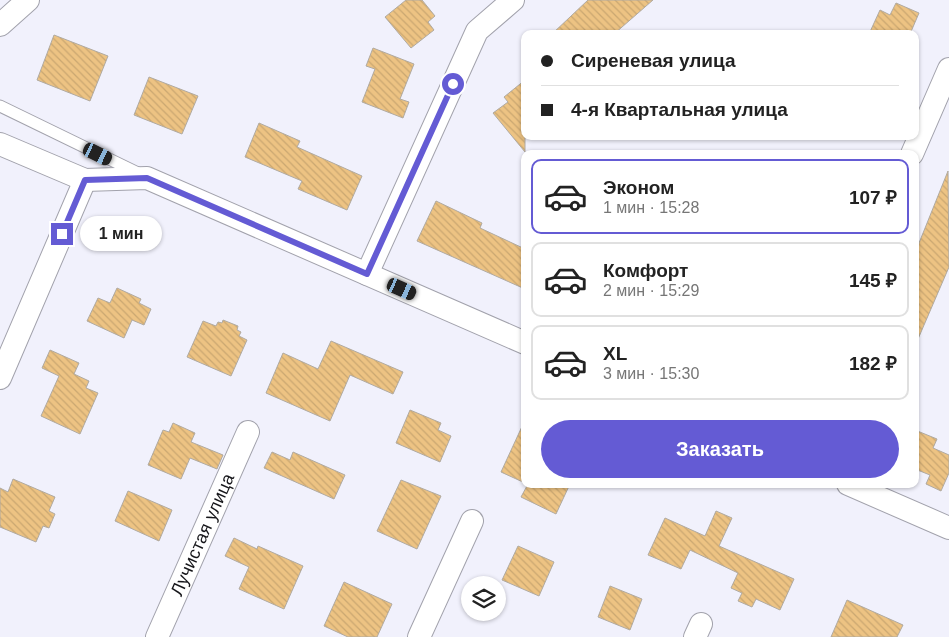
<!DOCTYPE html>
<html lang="ru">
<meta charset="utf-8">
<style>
body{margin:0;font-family:Arial,sans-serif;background:#f6f6f6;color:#222;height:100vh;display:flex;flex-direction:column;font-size:19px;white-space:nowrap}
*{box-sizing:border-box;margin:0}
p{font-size:16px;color:#767676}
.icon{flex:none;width:28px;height:28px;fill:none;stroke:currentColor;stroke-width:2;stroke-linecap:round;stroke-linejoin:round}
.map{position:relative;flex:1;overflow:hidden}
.side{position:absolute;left:521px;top:150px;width:398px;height:338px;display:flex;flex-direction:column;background:#fff;border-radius:10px;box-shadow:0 1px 4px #0004}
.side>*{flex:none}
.guide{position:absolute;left:521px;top:30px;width:398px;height:110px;border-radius:10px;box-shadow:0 1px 4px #0004;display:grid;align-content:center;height:110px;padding:0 20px;background:#fff}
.tools{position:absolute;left:461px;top:576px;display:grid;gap:10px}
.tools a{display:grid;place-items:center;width:45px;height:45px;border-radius:50%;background:#fff;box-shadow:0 1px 4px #0004;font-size:25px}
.end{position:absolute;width:22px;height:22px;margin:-11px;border:6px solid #645bd4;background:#fff;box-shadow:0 0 0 2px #fff}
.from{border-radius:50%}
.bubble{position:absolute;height:35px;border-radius:18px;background:#fff;box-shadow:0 1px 4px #0004;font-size:16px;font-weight:800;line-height:35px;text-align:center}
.car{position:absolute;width:15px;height:30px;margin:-15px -8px;border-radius:6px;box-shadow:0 0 4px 1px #0007;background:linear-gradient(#222 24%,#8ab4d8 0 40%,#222 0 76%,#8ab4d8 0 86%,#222 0)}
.guide b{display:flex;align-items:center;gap:18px;height:48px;font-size:19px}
.guide b+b{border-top:1px solid #e0e0e0}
.guide i{width:12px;height:12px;background:#222}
ul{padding:9px 0 0;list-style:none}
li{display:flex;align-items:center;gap:15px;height:75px;margin:0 10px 8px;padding:0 10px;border:2px solid #e0e0e0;border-radius:10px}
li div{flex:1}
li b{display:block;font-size:19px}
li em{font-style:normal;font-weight:800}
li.on{border-color:#645bd4}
li>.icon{width:45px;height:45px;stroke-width:1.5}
.cta{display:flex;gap:10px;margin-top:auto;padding:10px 20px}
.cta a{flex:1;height:58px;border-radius:30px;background:#645bd4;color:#fff;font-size:20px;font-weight:800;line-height:58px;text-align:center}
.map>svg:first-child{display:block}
.building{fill:url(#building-back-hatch);stroke:#b0aaa1}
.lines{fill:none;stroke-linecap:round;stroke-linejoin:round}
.service-casing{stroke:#a2a2ac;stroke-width:13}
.minor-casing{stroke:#a2a2ac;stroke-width:24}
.service{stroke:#fff;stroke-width:11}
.minor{stroke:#fff;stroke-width:22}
.route{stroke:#645bd4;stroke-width:6}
.labels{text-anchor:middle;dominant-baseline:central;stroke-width:4;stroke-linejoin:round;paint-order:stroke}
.street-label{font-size:18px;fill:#16161a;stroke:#fff}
</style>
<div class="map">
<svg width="949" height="637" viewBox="0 0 949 637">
<defs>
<pattern id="building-back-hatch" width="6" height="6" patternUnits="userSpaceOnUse" patternTransform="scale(1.25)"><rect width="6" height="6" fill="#edc383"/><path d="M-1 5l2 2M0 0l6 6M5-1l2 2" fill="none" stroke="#caa771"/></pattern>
</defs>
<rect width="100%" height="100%" fill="#f1f1fc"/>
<!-- building -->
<path class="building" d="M406 0H422L435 16 428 22 434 30 411 48 385 17Z
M588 0H653L614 34H552Z
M896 3 919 13 910 34H869L880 10 890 15Z
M54 35 108 56 90 101 37 80Z
M373 48 414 64 400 99 409 102 403 118 362 102 375 69 366 66Z
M149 77 198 96 182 134 134 115Z
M525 80V152L493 113 508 102 504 97Z
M259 123 300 141 297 147 362 176 347 210 298 189 302 181 245 157Z
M948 171 949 267 915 346V253Z
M436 201 482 223 480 228 525 249V289L417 241Z
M117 288 141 299 139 303 151 309 144 325 132 320 124 338 87 321 98 298 110 303Z
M223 320 238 326 237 330 241 332 239 336 247 340 231 376 187 357 203 321 216 326 218 322 222 323Z
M331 341 403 372 393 394 350 375 330 421 266 393 283 353 318 369Z
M50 350 79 363 74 374 89 381 86 388 98 393 80 434 41 416 59 376 42 368Z
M410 410 441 423 438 430 451 436 440 462 396 443Z
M525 420V483L501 472Z
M173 423 195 433 191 442 223 455 217 469 190 458 181 479 148 465 163 430 169 432Z
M915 430 937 439 933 448 949 455V473L941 491 926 484 930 475 915 469Z
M272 452 290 460 293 452 345 475 334 499 264 468Z
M13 479 55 497 49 511 55 514 49 528 43 526 36 542 0 527V488L8 492Z
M401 480 441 496 417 549 377 531Z
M528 484H570L556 514 521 497Z
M128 491 172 510 159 541 115 521Z
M716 511 732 518 719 546 794 579 780 610 756 599 752 607 738 601 742 593 731 588 738 573 690 550 681 569 648 555 665 518 705 536Z
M234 538 257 549 258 546 303 566 284 609 239 589 249 567 225 556Z
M518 546 554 562 539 596 502 580Z
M344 582 392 604 377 637H348L324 626Z
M610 586 642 599 630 630 598 617Z
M847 600 903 625 897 637H831Z"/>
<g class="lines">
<!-- service casing -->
<g class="service-casing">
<path id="service" d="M0 106 140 174"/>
</g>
<!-- minor casing -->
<g class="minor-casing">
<g id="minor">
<path d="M0 25 28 0"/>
<path d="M0 144 85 180 147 178 525 343"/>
<path d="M912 154 949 69"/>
<path d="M367 274 477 31 513 0"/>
<path d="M0 378 85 180"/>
<path d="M848 484 949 528"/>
<path id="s1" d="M157 637 248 432"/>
<path d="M419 637 472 521"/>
<path d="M695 637 701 624"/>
</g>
</g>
<!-- service -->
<use href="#service" class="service"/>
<!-- minor -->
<use href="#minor" class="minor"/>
</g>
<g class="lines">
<!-- route -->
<path class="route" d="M62 234 85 180 147 178 367 274 453 84"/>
</g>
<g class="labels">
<!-- street labels -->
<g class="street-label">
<text stroke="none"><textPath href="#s1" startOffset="112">Лучистая улица</textPath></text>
</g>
</g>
</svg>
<div class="tools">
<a><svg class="icon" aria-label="layers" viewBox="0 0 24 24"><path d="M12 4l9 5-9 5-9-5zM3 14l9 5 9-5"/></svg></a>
</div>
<i class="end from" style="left:453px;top:84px"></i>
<i class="end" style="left:62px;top:234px"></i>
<div class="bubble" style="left:80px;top:216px;width:82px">1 мин</div>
<i class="car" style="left:98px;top:154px;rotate:116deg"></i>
<i class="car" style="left:402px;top:289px;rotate:114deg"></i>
<div class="guide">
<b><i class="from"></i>Сиреневая улица</b>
<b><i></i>4-я Квартальная улица</b>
</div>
<section class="side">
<ul>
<li class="on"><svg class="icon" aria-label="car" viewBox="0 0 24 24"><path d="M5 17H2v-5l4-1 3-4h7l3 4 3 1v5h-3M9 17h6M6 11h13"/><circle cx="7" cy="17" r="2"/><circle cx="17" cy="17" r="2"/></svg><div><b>Эконом</b><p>1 мин · 15:28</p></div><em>107 ₽</em></li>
<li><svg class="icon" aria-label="car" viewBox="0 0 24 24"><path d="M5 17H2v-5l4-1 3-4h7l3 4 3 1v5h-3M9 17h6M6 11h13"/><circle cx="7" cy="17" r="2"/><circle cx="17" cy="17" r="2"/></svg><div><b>Комфорт</b><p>2 мин · 15:29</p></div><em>145 ₽</em></li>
<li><svg class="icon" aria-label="car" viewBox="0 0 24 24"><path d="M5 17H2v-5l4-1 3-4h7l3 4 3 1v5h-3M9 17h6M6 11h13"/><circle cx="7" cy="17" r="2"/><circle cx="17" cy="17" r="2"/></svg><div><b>XL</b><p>3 мин · 15:30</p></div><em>182 ₽</em></li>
</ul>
<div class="cta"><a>Заказать</a></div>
</section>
</div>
